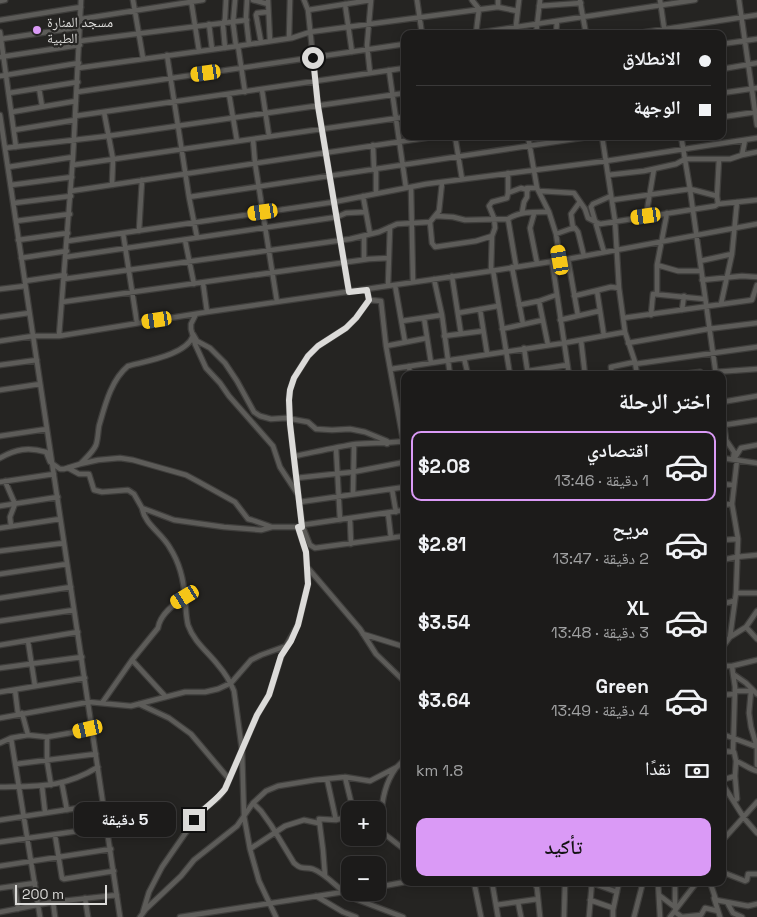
<!DOCTYPE html>
<html lang="ar">
<meta charset="utf-8">
<style>
body{margin:0;font-family:"Space Grotesk","Noto Naskh Arabic",sans-serif;background:#252423;color:#f1f3f6;direction:rtl;height:100vh;display:flex;flex-direction:column;font-size:19px;white-space:nowrap}
*{box-sizing:border-box;margin:0}
p{font-size:16px;color:#a0a1a2}
.icon{flex:none;width:28px;height:28px;fill:none;stroke:currentColor;stroke-width:2;stroke-linecap:round;stroke-linejoin:round}
.map{position:relative;flex:1;overflow:hidden;direction:ltr}
.panel{position:absolute;left:401px;top:371px;width:325px;height:515px;display:flex;flex-direction:column;background:#1c1b1a;border-radius:10px;box-shadow:0 2px 12px #0003,0 0 0 1px #3a3939;direction:rtl}
.panel>*{flex:none}
.guide{position:absolute;left:401px;top:30px;width:325px;height:110px;border-radius:10px;box-shadow:0 2px 12px #0003,0 0 0 1px #3a3939;direction:rtl;display:grid;align-content:center;height:110px;padding:0 15px;background:#1c1b1a}
.controls{position:absolute;left:341px;top:801px;display:grid;gap:10px}
.controls a{display:grid;place-items:center;width:45px;height:45px;border-radius:10px;background:#1c1b1a;box-shadow:0 2px 12px #0003,0 0 0 1px #3a3939;font-size:25px}
.scale{position:absolute;left:15px;bottom:12px;width:92px;box-sizing:border-box;padding-left:5px;border:2px solid #dcdbd9;border-top:0;font-size:14px;line-height:18px;white-space:nowrap;color:#dcdbd9;-webkit-text-stroke:4px #252422;paint-order:stroke}
.end{position:absolute;width:22px;height:22px;margin:-11px;border:6px solid #dcdbd9;background:#111;box-shadow:0 0 0 2px #111}
.from{border-radius:50%}
.bubble{position:absolute;height:35px;border-radius:10px;background:#1c1b1a;box-shadow:0 2px 12px #0003,0 0 0 1px #3a3939;font-size:16px;font-weight:600;line-height:35px;text-align:center;direction:rtl}
.car{position:absolute;width:15px;height:30px;margin:-15px -8px;border-radius:6px;box-shadow:0 0 4px 1px #0007;background:linear-gradient(#f5c518 24%,#345 0 40%,#f5c518 0 76%,#345 0 86%,#f5c518 0)}
.guide b{display:flex;align-items:center;gap:18px;height:48px;font-size:19px}
.guide b+b{border-top:1px solid #3a3939}
.guide i{width:12px;height:12px;background:#f1f3f6}
ul{padding:0;list-style:none}
li{display:flex;align-items:center;gap:15px;height:70px;margin:0 10px 8px;padding:0 5px;border:2px solid transparent;border-radius:10px}
li div{flex:1}
li b{display:block;font-size:19px}
li em{font-style:normal;font-weight:600}
li.on{border-color:#da9af6}
li>.icon{width:45px;height:45px;stroke-width:1.5}
h2{padding:0 15px;font-size:22px;line-height:60px}
.pay{display:flex;align-items:center;gap:12px;height:55px;padding:0 15px;font-size:19px}
.pay p{margin-inline-start:auto}
.primary-button{display:flex;gap:10px;margin-top:auto;padding:10px 15px}
.primary-button a{flex:1;height:58px;border-radius:10px;background:#da9af6;color:#111;font-size:20px;font-weight:600;line-height:58px;text-align:center}
.map>svg:first-child{display:block}
.lines{fill:none;stroke-linecap:round;stroke-linejoin:round}
.minor-casing{stroke:#3f3e3c;stroke-width:7}
.minor{stroke:#5d5c59;stroke-width:4.5}
.route{stroke:#dcdbd9;stroke-width:6}
.poi-dot{fill:#da9af6;stroke:#252422;stroke-width:2}
.labels{text-anchor:middle;dominant-baseline:central;stroke-width:4.5;stroke-linejoin:round;paint-order:stroke}
.poi-label{font-size:14px;fill:#dcdbd9;stroke:#252422;text-anchor:start}
</style>
<div class="map">
<svg width="757" height="917" viewBox="0 0 757 917">
<rect width="100%" height="100%" fill="#252422"/>
<g class="lines">
<!-- minor casing -->
<g class="minor-casing">
<path id="minor" d="M133 0 143 58
M191 0 199 51
M235 0 233 23 236 46
M247 0 246 18 249 44
M253 0 268 4
M268 0 270 41
M304 0 308 10 318 106 349 292
M417 0 422 34
M472 0 479 9 476 33
M498 0V7L517 11
M660 0 665 34
M739 0 757 125
M0 1 5 0
M580 1 586 34
M345 4 352 52
M539 6 581 3
M308 10 371 0
M81 19 203 0
M0 20 81 7
M209 24 212 49
M0 32 16 147
M470 34 695 0
M515 34 519 0
M536 34 540 0
M556 34 557 21
M633 34 757 15
M289 38 290 0
M1 39 81 27
M80 41 247 20
M261 42 256 15 257 13 267 12
M722 44 757 39
M238 46 245 92
M225 48 223 25 225 19 226 0
M167 55 189 197 197 237
M0 57 80 45
M78 68 238 46 292 38 310 32 498 7
M722 69 757 63
M389 70 406 188
M370 73 367 45 371 0
M0 76 79 63
M39 88 42 106
M262 90 269 136
M77 92 405 44
M9 93 78 82
M722 93 757 88
M229 94 237 141
M12 112 76 101
M104 112 113 159 112 185
M0 115 120 917
M75 116 405 68
M722 117 756 112
M14 130 75 120
M455 136 462 179
M528 136 537 188 549 212 556 234 560 260
M602 136 615 221 619 288 625 332 635 362 637 375
M681 136 690 189 716 375
M253 139 255 163 277 302
M373 145 374 170
M5 148 108 136 405 93
M742 155 757 152
M73 165 405 117
M8 167 73 157
M608 175 644 171 676 164 685 159H730L742 155 745 140
M11 185 72 177
M411 187 413 282
M71 191 438 136
M539 191 574 193 585 209 588 218 600 224 715 206 718 204
M376 193V170
M508 193 521 188 528 190
M363 196 370 234
M717 196 719 159
M189 197 594 136
M612 200 690 189 717 196 718 204 757 200
M14 203 71 196
M522 213 524 202 527 197V188H537
M534 214 530 228 537 263
M436 216 453 217 465 220 508 219 516 266
M646 216 654 169
M508 219C520 211 535 212 549 212
M16 221 70 214
M430 222 432 243 435 247 476 241 492 236
M573 228 571 214 579 203
M139 231 142 180
M123 233 137 323
M556 234 570 229 575 228 578 232 584 256
M18 240 68 233
M185 240 194 284
M68 241 334 202 426 184 606 161 757 138
M604 252 591 207 593 204 611 196
M66 257 337 217 346 213 366 212
M21 258 67 251
M364 259V236
M568 259 578 316
M552 261 569 375
M700 261 732 254
M657 265 678 271H701
M512 267 523 324
M493 270 510 375
M491 271 492 236 495 228 494 218 489 206 492 202 507 198 508 193V173
M452 276 461 334
M64 279 350 239 379 232 397 224 430 222 439 211 442 183
M434 279 442 315 450 375
M702 280 742 276 757 277
M25 281 65 275
M203 283 207 312
M395 285 405 342
M388 286 390 227
M0 289 25 286
M367 289 369 300 381 301 386 346 405 451
M597 291 604 336
M657 293V265L667 213
M574 296 611 287 619 288
M369 300 356 318 346 328 318 346 308 356 294 378 290 390 289 400 290 424 302 525 310 545 315 548 405 536
M539 301 548 345
M62 302 369 259 389 258
M721 304 732 254 737 202
M519 305 539 301 556 295
M480 309 487 353
M682 310 684 296
M458 313 498 306
M196 314 191 324V329L195 344 206 368 220 383 229 396 273 446 280 467 297 493
M651 315 653 294 704 299
M0 317 29 313
M424 318 431 363
M623 318 752 300 757 285
M560 320 599 311
M402 321 442 315
M502 329 543 320
M193 334 197 341 210 348 225 363 237 381 254 412 260 416 271 419 286 418 308 422 316 429 332 430 350 429 365 432 387 441V444
M59 336 73 157 81 0
M444 336 483 331
M581 340 585 375
M0 341 33 336H59L207 312 491 271 568 259 757 224
M628 343 708 329 757 323
M386 346 427 338
M524 348 528 375
M464 358 468 375
M635 364 757 347
M0 365 37 360
M409 366 410 375
M391 369 564 343 625 332
M528 371 567 365
M715 372 757 369
M612 375 611 367 635 362
M675 375 700 372
M0 390 40 384
M722 402 757 396
M722 409 726 440 734 452 733 459
M724 425 757 420
M0 436 47 429
M336 448 340 520
M295 456C315 452 336 447 356 444 372 442 387 444 403 441
M0 458C16 449 28 447 46 452L50 462
M722 458 757 463
M734 459 741 448 757 445
M81 463C86 458 93 452 96 445 98 439 98 432 99 426 105 405 111 380 128 366 146 361 186 355 193 336
M53 464 60 469H64L80 464 98 460 120 458 133 460 186 475 199 482 235 502 248 519 252 520 272 527H299
M68 468 79 474H89L94 490 102 492 128 490 134 494 142 508 174 520 224 527 261 530 272 527
M296 478 353 472 405 462
M5 481 15 504 10 517 11 526
M0 482 54 474
M722 484 733 485
M392 489 396 512
M353 494 354 445
M300 502 405 487
M722 505 732 504
M0 506 58 497
M142 508C145 525 162 533 170 548 179 562 184 582 185 599 186 608 186 617 188 625 194 642 208 652 218 665 225 673 230 681 234 691L242 750 244 816 250 849 259 881 276 917
M388 513 391 538
M350 519 351 544
M302 525 405 510
M0 528 60 519
M722 540 738 539
M0 551 64 543
M722 560 736 557 757 555
M308 568 360 629 376 654 405 682
M0 574 67 564
M736 593H757
M0 598 71 587
M722 604 734 601
M0 621 74 610
M746 627 757 639
M363 634 405 647
M730 637 736 593 738 539 732 504 737 460
M28 641 35 686
M0 645 78 632
M722 648 730 637 746 627 757 611
M132 660 166 697
M722 666H732L757 660
M732 666 733 674 746 683 757 694
M0 668 82 657
M15 690 18 714
M735 691H753
M751 691 749 713 751 727 757 747V765
M0 692 85 678
M722 695 735 694
M102 703 132 660 158 628C160 614 174 604 185 597
M139 704 169 718 191 734 229 779
M22 713 28 735
M0 718 89 702 131 706 185 692H205L218 689 231 683 251 660 261 655 286 646 298 625 308 584 306 552 298 527
M722 734 757 747
M47 737V761L51 785
M11 738 40 917
M0 743 11 738 28 735 47 737 93 729
M722 751 734 752 736 761C744 764 749 769 757 771
M733 751 735 687 733 674
M16 764 96 754
M396 768C382 787 380 809 382 832L405 850
M345 777 353 810
M327 779 336 820
M722 780 735 776
M722 783 744 818 757 833
M62 784 67 810
M42 786 45 812
M0 787C38 786 64 788 98 767
M734 801 737 799 735 776 736 761
M253 803 261 811 271 825 294 863C303 871 304 866 313 869 324 873 335 885 344 892L345 895 403 917
M356 810 363 806 377 810
M0 820 104 804
M55 835 62 878 64 879 114 871
M722 841 757 802
M0 842 107 827
M250 849 285 826 304 820 318 823
M0 866 111 849
M722 872 745 881 747 880 748 874H757
M325 876 323 850 319 819 336 820 350 816
M474 882 481 917
M492 882 498 917
M534 882 537 888 540 917
M658 882 660 917
M710 882 716 900 748 906 757 904
M592 883 617 892
M15 886 18 909
M378 887 405 882
M0 888 35 883
M659 895 676 908
M316 896 343 912 356 917
M85 898 88 917
M714 898 720 917
M590 900 613 908
M53 902 55 917
M518 902 521 917
M728 904 733 913 742 917
M496 905 538 899
M675 908V882
M0 912 53 902 117 895
M143 912 149 892 162 867 200 812 218 798 225 789 257 715 269 695 281 657 286 646
M675 912 682 917 701 915 705 908 718 911
M140 917 146 909 181 876 194 860 237 826 253 803 266 791 278 786 315 780 345 777 370 781 397 767 405 759
M180 917 350 891
M564 917 565 882
M589 917 592 882
M613 917V910L619 882
M634 917 643 882
M670 917 697 882"/>
</g>
<!-- minor -->
<use href="#minor" class="minor"/>
</g>
<g class="lines">
<!-- route -->
<path class="route" d="M194 820C203 808 216 801 225 789L257 715 269 695 281 656 291 641 298 625 308 584 306 552 298 527H302L290 424 289 400 290 390 294 378 308 356 318 346 346 328 356 318 369 300 367 290 349 292 318 106 313 58"/>
</g>
<!-- markers -->
<circle class="poi-dot" cx="37" cy="30" r="5"/>
<g class="labels">
<!-- poi labels -->
<g class="poi-label">
<text x="47" y="22">مسجد المنارة<tspan x="47" dy="16">الطبية</tspan></text>
</g>
</g>
</svg>
<div class="controls">
<a>+</a>
<a>−</a>
</div>
<div class="scale">200 m</div>
<i class="end from" style="left:313px;top:58px"></i>
<i class="end" style="left:194px;top:820px"></i>
<div class="bubble" style="left:74px;top:802px;width:102px">5 دقيقة</div>
<i class="car" style="left:206px;top:73px;rotate:262deg"></i>
<i class="car" style="left:263px;top:212px;rotate:262deg"></i>
<i class="car" style="left:646px;top:216px;rotate:262deg"></i>
<i class="car" style="left:560px;top:260px;rotate:350deg"></i>
<i class="car" style="left:157px;top:320px;rotate:261deg"></i>
<i class="car" style="left:185px;top:597px;rotate:239deg"></i>
<i class="car" style="left:88px;top:729px;rotate:257deg"></i>
<div class="guide">
<b><i class="from"></i>الانطلاق</b>
<b><i></i>الوجهة</b>
</div>
<section class="panel">
<h2>اختر الرحلة</h2>
<ul>
<li class="on"><svg class="icon" aria-label="car" viewBox="0 0 24 24"><path d="M5 17H2v-5l4-1 3-4h7l3 4 3 1v5h-3M9 17h6M6 11h13"/><circle cx="7" cy="17" r="2"/><circle cx="17" cy="17" r="2"/></svg><div><b>اقتصادي</b><p>1 دقيقة · 13:46</p></div><em>$2.08</em></li>
<li><svg class="icon" aria-label="car" viewBox="0 0 24 24"><path d="M5 17H2v-5l4-1 3-4h7l3 4 3 1v5h-3M9 17h6M6 11h13"/><circle cx="7" cy="17" r="2"/><circle cx="17" cy="17" r="2"/></svg><div><b>مريح</b><p>2 دقيقة · 13:47</p></div><em>$2.81</em></li>
<li><svg class="icon" aria-label="car" viewBox="0 0 24 24"><path d="M5 17H2v-5l4-1 3-4h7l3 4 3 1v5h-3M9 17h6M6 11h13"/><circle cx="7" cy="17" r="2"/><circle cx="17" cy="17" r="2"/></svg><div><b>XL</b><p>3 دقيقة · 13:48</p></div><em>$3.54</em></li>
<li><svg class="icon" aria-label="car" viewBox="0 0 24 24"><path d="M5 17H2v-5l4-1 3-4h7l3 4 3 1v5h-3M9 17h6M6 11h13"/><circle cx="7" cy="17" r="2"/><circle cx="17" cy="17" r="2"/></svg><div><b>Green</b><p>4 دقيقة · 13:49</p></div><em>$3.64</em></li>
</ul>
<div class="pay"><svg class="icon" aria-label="cash" viewBox="0 0 24 24"><path d="M3 7h18v10H3z"/><circle cx="12" cy="12" r="2"/></svg>نقدًا<p>1.8 km</p></div>
<div class="primary-button"><a>تأكيد</a></div>
</section>
</div>
